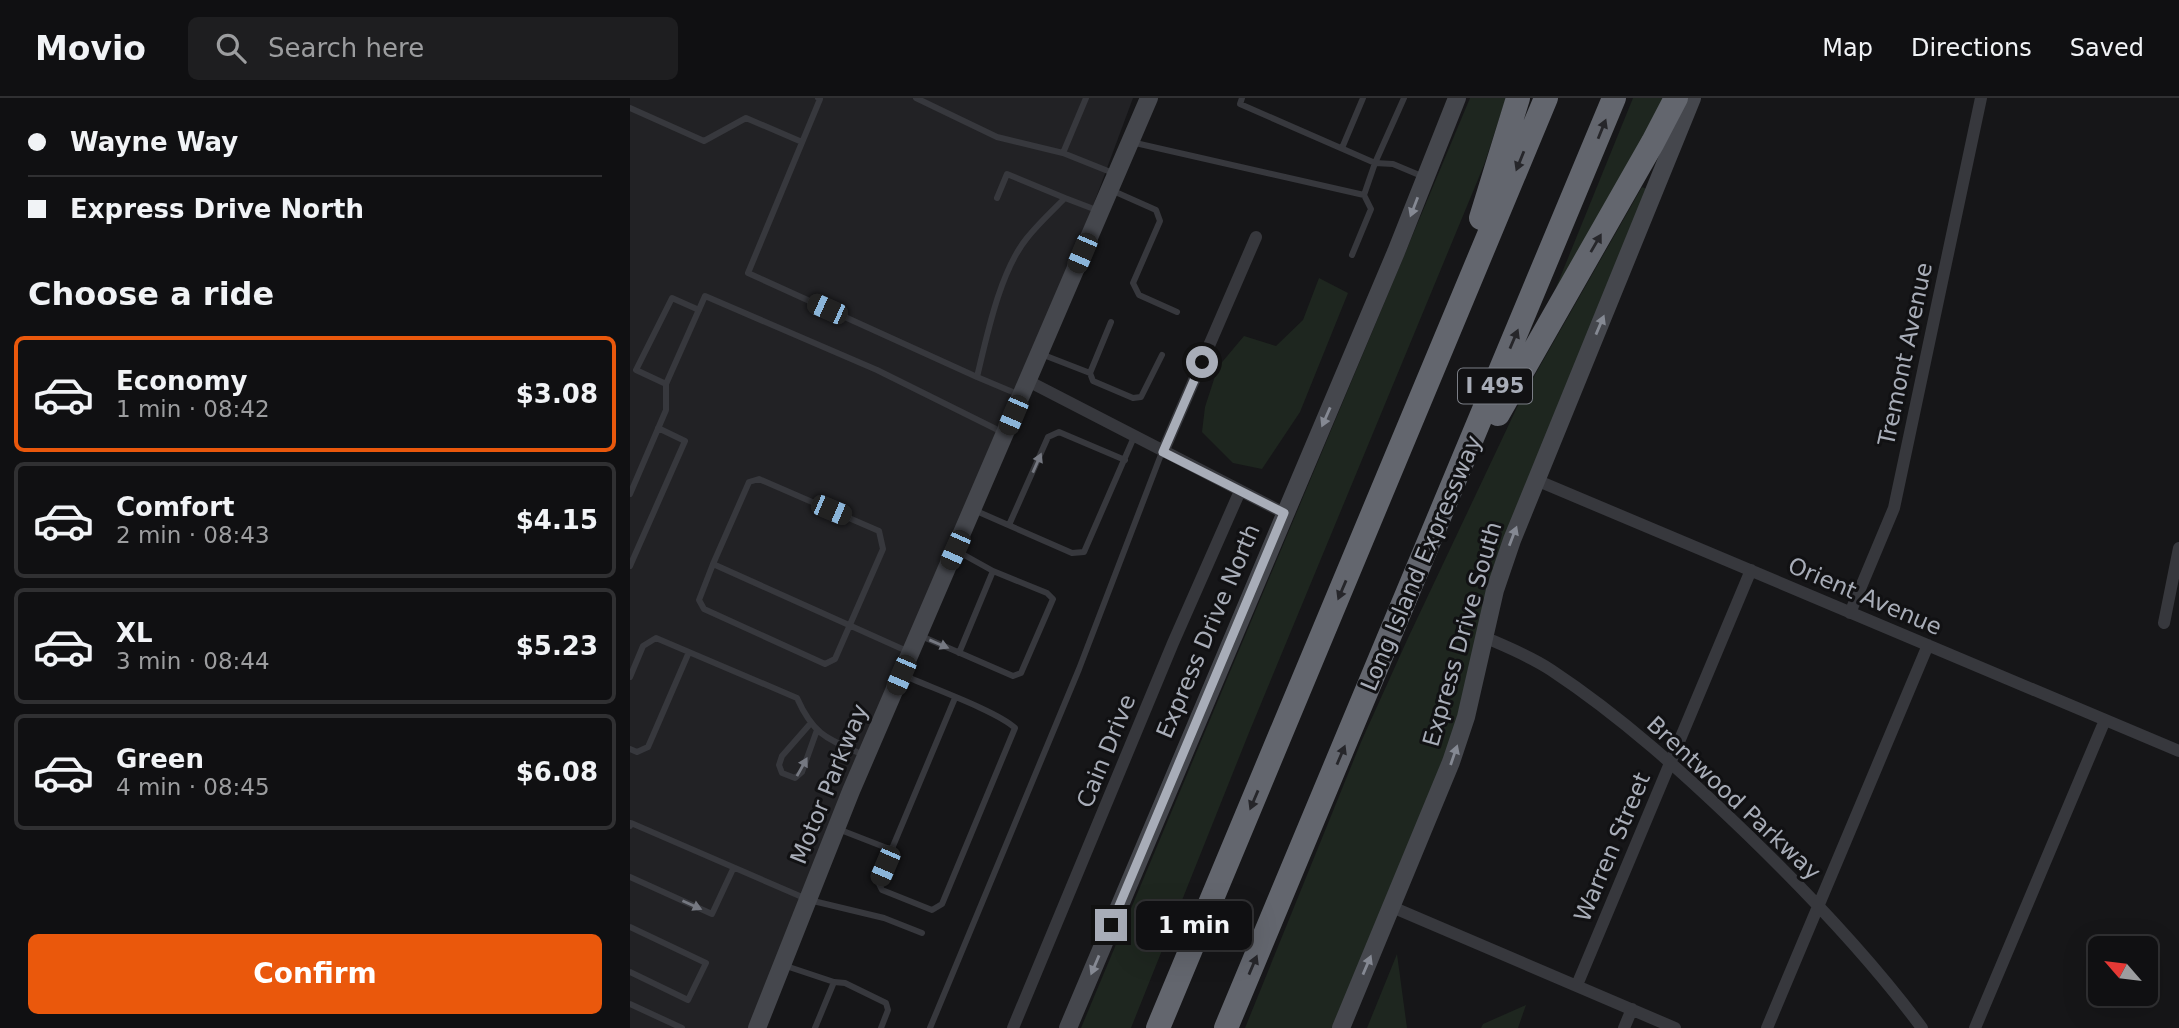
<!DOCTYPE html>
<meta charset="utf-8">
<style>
body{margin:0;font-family:"DejaVu Sans",sans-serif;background:#1e1e20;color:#f1f3f6;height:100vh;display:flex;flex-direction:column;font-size:26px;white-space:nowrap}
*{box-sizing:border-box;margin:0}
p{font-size:23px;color:#9c9d9f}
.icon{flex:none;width:38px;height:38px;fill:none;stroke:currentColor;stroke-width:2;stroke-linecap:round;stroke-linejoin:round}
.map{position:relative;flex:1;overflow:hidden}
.panel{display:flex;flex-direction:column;background:#101012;width:630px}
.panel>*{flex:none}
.banner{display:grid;align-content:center;height:154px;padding:0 28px;background:#101012}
.needle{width:46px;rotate:298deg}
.buttons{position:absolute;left:1458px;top:838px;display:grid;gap:14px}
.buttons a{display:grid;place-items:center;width:70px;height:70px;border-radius:10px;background:#101012;box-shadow:0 7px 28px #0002,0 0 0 2px #303032;font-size:35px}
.end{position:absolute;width:32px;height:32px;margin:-16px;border:9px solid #a8adb8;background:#111;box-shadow:0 0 0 4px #111}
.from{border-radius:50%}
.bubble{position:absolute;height:49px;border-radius:10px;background:#101012;box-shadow:0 7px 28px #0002,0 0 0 2px #303032;font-size:23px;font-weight:700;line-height:49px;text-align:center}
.car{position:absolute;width:21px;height:42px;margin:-21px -10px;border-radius:9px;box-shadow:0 0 5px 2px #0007;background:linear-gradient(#222 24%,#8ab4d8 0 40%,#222 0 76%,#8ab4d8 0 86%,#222 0)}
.banner b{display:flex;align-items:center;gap:24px;height:66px;font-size:26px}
.banner b+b{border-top:2px solid #303032}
.banner i{width:18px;height:18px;background:#f1f3f6}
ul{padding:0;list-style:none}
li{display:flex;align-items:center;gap:21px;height:116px;margin:0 14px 10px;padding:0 14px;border:4px solid #303032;border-radius:10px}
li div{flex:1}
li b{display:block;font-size:26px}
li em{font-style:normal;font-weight:700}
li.active{border-color:#ea580c}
li>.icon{width:63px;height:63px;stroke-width:1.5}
h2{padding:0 28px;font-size:32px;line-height:84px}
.cta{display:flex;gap:14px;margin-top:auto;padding:14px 28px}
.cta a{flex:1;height:80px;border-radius:10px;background:#ea580c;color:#fff;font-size:28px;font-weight:700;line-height:80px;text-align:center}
header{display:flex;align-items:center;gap:42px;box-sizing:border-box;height:98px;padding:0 35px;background:#101012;border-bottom:2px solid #303032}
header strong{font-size:33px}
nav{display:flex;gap:38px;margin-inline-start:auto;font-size:24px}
.search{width:490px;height:63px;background:#1e1e20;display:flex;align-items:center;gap:18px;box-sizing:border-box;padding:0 24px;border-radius:10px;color:#9c9d9f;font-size:26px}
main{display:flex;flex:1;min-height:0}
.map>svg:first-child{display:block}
.built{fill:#222225}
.green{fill:#1e261f}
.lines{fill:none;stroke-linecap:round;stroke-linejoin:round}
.service{stroke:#37383d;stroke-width:6}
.minor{stroke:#37383d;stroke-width:12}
.secondary{stroke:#45474d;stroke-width:18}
.motorway{stroke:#63666e;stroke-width:24}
.oneway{fill:#26262a}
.oneway2{fill:#858993}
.oneway3{fill:#757881}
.route{stroke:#a8adb8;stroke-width:9}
.labels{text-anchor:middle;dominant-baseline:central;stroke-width:6;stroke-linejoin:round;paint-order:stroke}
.shield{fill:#111113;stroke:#7b7e86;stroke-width:2}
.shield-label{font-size:21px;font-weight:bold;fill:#a8adb8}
.street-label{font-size:23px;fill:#a8adb8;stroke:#111113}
</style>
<header>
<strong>Movio</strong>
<div class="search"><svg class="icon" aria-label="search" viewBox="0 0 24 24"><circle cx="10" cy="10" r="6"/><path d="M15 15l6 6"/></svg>Search here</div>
<nav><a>Map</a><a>Directions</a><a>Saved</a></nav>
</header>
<main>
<section class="panel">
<div class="banner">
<b><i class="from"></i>Wayne Way</b>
<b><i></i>Express Drive North</b>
</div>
<h2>Choose a ride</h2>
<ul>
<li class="active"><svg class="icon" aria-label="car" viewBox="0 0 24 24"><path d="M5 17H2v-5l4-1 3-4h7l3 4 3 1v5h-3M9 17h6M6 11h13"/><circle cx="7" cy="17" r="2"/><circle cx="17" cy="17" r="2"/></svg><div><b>Economy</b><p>1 min · 08:42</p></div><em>$3.08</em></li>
<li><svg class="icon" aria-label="car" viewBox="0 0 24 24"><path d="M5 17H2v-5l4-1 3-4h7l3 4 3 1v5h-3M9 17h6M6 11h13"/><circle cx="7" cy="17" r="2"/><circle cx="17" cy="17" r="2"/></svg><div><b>Comfort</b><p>2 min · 08:43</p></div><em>$4.15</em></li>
<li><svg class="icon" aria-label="car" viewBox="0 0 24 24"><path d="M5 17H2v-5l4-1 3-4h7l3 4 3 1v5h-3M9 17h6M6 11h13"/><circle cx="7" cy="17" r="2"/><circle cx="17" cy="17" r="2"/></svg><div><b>XL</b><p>3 min · 08:44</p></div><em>$5.23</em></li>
<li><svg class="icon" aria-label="car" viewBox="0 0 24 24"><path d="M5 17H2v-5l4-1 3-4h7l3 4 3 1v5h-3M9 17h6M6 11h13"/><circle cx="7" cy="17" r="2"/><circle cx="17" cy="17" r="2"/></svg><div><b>Green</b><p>4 min · 08:45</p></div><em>$6.08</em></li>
</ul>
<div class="cta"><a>Confirm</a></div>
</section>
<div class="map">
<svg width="1549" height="930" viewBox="0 0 1549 930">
<rect width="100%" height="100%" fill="#161618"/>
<!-- built -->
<path class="built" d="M0 0H503L398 283 132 930H0Z"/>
<!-- green -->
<path class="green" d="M840 0H876L854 67 618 637 501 930H451Z
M1003 0H1039L925 192Z
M1012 89 1019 92 871 453 834 605 815 660 704 930H615L731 644 778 540 890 303Z
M689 180 718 195 670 314 632 371 603 365 572 334 575 309 588 269 614 238 646 248 673 222Z
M767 856 777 930H737Z
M896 907 888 930H851L853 926Z"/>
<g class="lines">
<!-- service -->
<path class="service" d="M188 0 190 1 118 175 347 279
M286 0 367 39 433 55 483 75
M612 0 610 6 745 65 763 66 794 79
M0 10 74 43 116 20 172 44
M501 44 734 97 745 65 774 0
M712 50 733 0
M433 55 456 0
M481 92 526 112 530 123 503 185 509 197 547 214
M367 100 377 76 435 100
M722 157 741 111 734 97
M411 256 460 275 463 283 503 300 511 299 532 257
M460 275 481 224
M36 286 6 272 42 200 69 212
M390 297 347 279C357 237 370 173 397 140 408 126 422 113 435 100L469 113
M0 396 36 312V286L75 198 247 272 374 335
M344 412 442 455 454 454 504 339
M379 427 418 339 429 334 495 362
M83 466 69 502 74 511 195 566 205 561 253 451 249 433 129 381 119 384 83 466C148 495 214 525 279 554
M0 468 55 343 28 330
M291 538 383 578 391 575 423 501 417 495 363 473 327 453
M329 555 363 473
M273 577C299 589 367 613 385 630L312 806 302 812 252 792 248 784 325 600
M0 579 13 548 26 540 167 600C184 638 198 641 234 657
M180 626 152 658 149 667 152 675 165 680 172 674 187 632
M0 651 7 654 18 649 59 554
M0 728 1 725 179 802 254 820 292 835
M208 731 262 752
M0 779 82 816 103 771
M0 829 76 865 58 902 0 874
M153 867 204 884 185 930
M204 884 215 885 256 905 258 912 251 930
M0 906 52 930
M300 930 449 571 532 354"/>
<!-- minor -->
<path class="minor" d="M398 283 654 415
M533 354 626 139
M906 382 1549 653
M1220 515 1264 410 1351 0
M1534 525 1549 450
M854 539C877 549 900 558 921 572 992 619 1056 677 1117 736 1180 797 1240 860 1292 930
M762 809 1045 930
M947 887 1121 472
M383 930 543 545 610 393
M994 930 1002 911
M1137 930 1298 547
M1345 930 1475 622"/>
<!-- secondary -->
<path class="secondary" d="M127 930 221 693 519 0
M438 930 766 154 827 0
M711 930 821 664 836 619 865 492 882 442 1062 0"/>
<!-- motorway -->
<path class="motorway" d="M851 120 888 0
M868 316 1023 44 1046 0
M528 930 916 0
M596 930 984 0"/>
</g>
<!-- one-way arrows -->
<defs><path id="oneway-solid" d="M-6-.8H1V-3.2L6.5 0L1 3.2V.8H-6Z" transform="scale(1.75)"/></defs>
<g class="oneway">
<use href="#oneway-solid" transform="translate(972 31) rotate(-68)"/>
<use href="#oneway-solid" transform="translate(890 63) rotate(112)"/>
<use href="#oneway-solid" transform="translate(966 145) rotate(-60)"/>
<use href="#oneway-solid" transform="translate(884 241) rotate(-67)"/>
<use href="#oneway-solid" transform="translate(712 492) rotate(113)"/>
<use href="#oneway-solid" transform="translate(711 657) rotate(-67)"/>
<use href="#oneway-solid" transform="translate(624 702) rotate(113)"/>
<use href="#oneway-solid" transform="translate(623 867) rotate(-67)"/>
</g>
<g class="oneway2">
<use href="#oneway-solid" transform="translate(784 109) rotate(111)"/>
<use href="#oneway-solid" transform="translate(970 227) rotate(-67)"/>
<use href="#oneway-solid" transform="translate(696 319) rotate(114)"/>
<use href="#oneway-solid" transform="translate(883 438) rotate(-69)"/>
<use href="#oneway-solid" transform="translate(824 657) rotate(-71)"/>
<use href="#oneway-solid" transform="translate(465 867) rotate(113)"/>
<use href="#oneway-solid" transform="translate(737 867) rotate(-67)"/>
</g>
<g class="oneway3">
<use href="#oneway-solid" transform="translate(407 365) rotate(-66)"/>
<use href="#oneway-solid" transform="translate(309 546) rotate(23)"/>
<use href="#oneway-solid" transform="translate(172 669) rotate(-61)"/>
<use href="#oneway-solid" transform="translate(62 807) rotate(24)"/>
</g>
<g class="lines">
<!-- route -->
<path class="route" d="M481 827 654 415 533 354 572 264"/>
</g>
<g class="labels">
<!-- shield labels -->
<rect class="shield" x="828" y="270.5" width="74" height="35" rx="5"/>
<g class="shield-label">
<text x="865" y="288">I 495</text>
</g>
<!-- street labels -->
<g class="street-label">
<text transform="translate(1275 256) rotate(-78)">Tremont Avenue</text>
<text transform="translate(791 465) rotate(-67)">Long Island Expressway</text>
<text transform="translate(1235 498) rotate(23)">Orient Avenue</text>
<text transform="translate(578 533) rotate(-67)">Express Drive North</text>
<text transform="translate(832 536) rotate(-74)">Express Drive South</text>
<text transform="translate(476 653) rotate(-68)">Cain Drive</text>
<text transform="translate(199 686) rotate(-68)">Motor Parkway</text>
<text transform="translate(1104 700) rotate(43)">Brentwood Parkway</text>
<text transform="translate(982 749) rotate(-67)">Warren Street</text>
</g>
</g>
</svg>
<div class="buttons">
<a><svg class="needle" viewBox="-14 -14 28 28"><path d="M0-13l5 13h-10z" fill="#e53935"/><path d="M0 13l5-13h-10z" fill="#9c9d9f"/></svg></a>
</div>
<i class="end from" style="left:572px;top:264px"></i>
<i class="end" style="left:481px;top:827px"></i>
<div class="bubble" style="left:506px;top:803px;width:116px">1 min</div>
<i class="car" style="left:452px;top:155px;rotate:203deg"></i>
<i class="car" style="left:197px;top:211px;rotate:294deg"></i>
<i class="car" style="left:383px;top:317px;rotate:203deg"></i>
<i class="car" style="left:201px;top:412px;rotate:113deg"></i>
<i class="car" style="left:325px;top:452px;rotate:204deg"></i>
<i class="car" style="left:271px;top:577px;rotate:203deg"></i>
<i class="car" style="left:255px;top:768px;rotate:203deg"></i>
</div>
</main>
